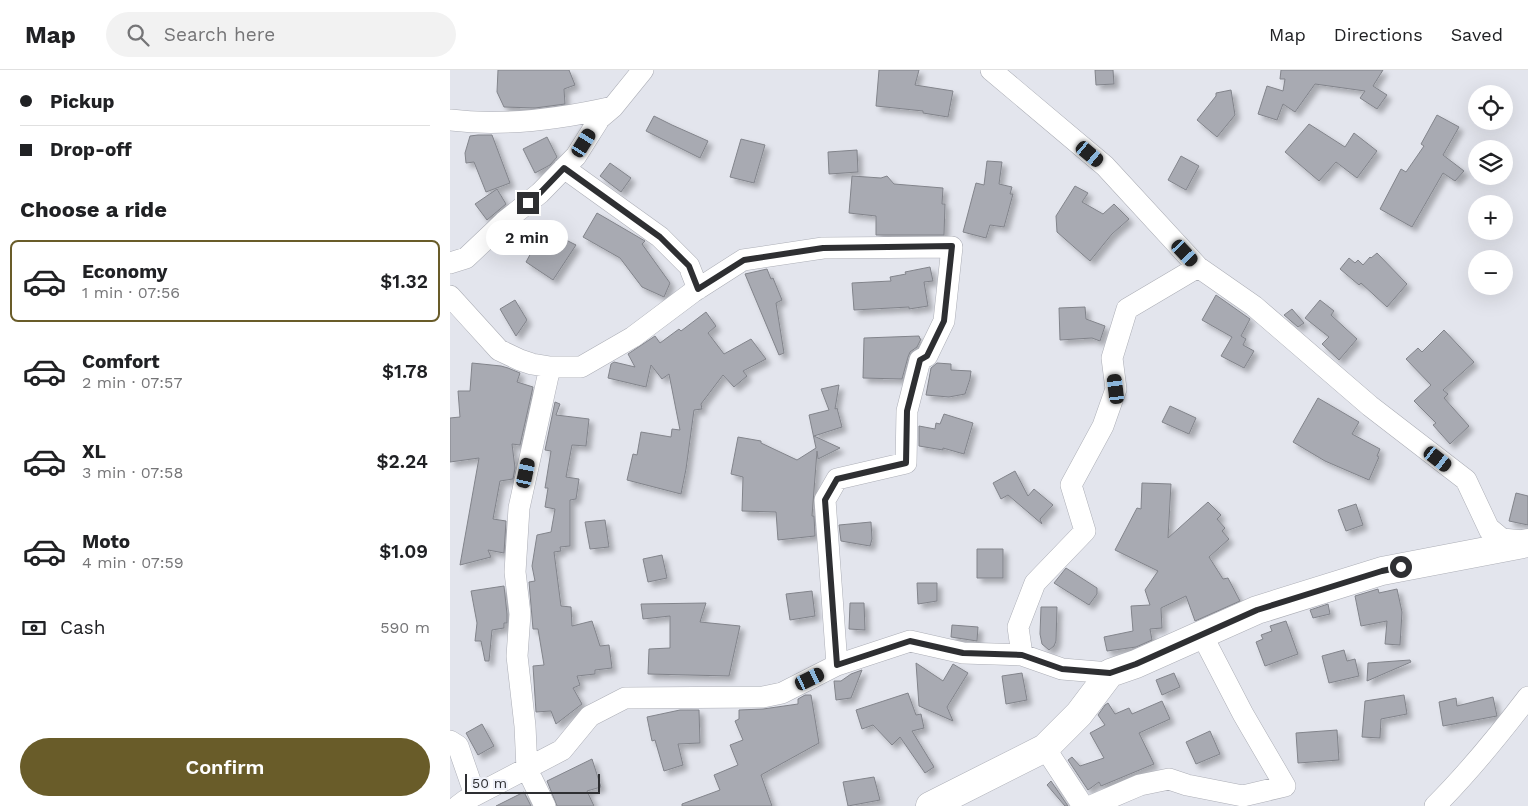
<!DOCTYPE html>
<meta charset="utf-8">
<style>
body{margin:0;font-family:"Work Sans",sans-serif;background:#f2f2f2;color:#202124;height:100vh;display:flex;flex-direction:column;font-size:19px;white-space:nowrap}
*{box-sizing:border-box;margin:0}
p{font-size:16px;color:#757577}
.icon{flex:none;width:28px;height:28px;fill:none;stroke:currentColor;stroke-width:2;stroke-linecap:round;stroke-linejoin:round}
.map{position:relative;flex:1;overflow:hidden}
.sheet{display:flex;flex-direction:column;background:#fff;width:450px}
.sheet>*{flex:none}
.top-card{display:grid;align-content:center;height:110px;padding:0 20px;background:#fff}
.tools{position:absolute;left:1018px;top:15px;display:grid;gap:10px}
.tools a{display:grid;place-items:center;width:45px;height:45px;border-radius:50%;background:#fff;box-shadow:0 5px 20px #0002;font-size:25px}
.scale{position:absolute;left:15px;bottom:12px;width:135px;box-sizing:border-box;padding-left:5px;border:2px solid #2e2f32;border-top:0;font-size:14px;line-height:18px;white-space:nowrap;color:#2e2f32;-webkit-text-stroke:4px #f0f2fa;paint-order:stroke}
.end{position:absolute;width:22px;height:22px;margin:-11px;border:6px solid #2e2f32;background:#fff;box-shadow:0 0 0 2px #fff}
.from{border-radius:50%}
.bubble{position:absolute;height:35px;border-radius:18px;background:#fff;box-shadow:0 5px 20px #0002;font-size:16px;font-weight:600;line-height:35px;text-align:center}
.car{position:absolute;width:15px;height:30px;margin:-15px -8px;border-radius:6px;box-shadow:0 0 4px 1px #0007;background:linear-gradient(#222 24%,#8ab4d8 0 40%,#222 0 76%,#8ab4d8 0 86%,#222 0)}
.top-card b{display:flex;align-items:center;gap:18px;height:48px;font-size:19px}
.top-card b+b{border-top:1px solid #e0e0e0}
.top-card i{width:12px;height:12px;background:#202124}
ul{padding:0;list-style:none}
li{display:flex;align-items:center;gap:15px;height:82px;margin:0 10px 8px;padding:0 10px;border:2px solid transparent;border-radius:8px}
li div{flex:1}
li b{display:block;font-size:19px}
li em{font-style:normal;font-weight:600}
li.selected{border-color:#695c29}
li>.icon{width:45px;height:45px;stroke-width:1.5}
h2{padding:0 20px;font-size:22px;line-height:60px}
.pay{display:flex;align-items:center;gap:12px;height:55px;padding:0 20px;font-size:19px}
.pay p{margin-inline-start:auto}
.cta{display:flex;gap:10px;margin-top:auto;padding:10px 20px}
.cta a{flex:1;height:58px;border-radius:30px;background:#695c29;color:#fff;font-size:20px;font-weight:600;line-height:58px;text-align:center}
header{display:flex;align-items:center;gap:30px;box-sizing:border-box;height:70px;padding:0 25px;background:#fff;border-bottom:1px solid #e0e0e0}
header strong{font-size:24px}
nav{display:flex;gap:28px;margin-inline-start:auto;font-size:18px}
.search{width:350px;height:45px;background:#f2f2f2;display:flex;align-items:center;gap:12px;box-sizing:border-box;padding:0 18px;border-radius:28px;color:#757577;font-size:19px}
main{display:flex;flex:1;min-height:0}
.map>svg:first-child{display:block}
.building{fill:#a8aab2;stroke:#82848b;filter:url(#shadow)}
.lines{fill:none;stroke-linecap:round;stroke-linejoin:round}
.street-casing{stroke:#acaeb6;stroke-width:22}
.secondary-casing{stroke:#acaeb6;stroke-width:29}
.street{stroke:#fff;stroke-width:21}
.secondary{stroke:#fff;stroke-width:28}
.route{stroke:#2e2f32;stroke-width:6}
</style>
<header>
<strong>Map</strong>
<div class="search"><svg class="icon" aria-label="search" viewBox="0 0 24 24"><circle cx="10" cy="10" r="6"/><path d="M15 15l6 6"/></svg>Search here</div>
<nav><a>Map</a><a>Directions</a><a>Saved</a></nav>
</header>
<main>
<section class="sheet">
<div class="top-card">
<b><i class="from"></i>Pickup</b>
<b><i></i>Drop-off</b>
</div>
<h2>Choose a ride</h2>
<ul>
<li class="selected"><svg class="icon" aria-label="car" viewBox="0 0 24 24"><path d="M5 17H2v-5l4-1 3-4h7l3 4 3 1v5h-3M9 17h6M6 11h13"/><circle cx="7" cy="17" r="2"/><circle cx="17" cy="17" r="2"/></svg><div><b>Economy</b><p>1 min · 07:56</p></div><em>$1.32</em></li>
<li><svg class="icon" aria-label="car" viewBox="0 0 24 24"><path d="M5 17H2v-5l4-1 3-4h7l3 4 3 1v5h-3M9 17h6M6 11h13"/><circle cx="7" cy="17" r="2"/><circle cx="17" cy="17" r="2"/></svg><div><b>Comfort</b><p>2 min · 07:57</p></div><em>$1.78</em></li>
<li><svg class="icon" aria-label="car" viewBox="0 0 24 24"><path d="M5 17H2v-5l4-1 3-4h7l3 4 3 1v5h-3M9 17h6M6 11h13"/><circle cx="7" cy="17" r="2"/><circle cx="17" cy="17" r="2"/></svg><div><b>XL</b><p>3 min · 07:58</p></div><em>$2.24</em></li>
<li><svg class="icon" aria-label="car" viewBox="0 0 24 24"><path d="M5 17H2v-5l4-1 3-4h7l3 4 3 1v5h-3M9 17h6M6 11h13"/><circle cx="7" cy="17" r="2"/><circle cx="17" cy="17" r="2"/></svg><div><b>Moto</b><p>4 min · 07:59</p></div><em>$1.09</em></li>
</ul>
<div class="pay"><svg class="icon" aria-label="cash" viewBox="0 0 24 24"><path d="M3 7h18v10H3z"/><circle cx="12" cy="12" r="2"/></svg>Cash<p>590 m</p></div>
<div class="cta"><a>Confirm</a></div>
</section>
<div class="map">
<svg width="1078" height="736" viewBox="0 0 1078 736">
<defs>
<filter id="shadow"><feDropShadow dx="4.5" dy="4.5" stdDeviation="2.5" flood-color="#0004"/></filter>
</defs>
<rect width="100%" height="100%" fill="#e3e5ed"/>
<!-- building -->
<path class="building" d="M48 0H119L125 15 114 19 115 34 85 38 54 37 47 22Z
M429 0H469L465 15 503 21 498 47 473 43V41L426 36Z
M645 0H663L664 14 646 15Z
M831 0H933L923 16 937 25 927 39 910 28 915 21 865 14 845 42 833 34 827 50 808 44 817 16 833 21 835 9H830Z
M781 20 785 45 767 67 747 50 766 26V23Z
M987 45 1009 57 993 85 1014 101 1005 111 993 103 962 157 930 139 951 99 956 102 974 76 971 74Z
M204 46 222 55 258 71 250 88 196 61Z
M859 54 895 77 904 63 927 81 907 108 886 92 869 111 835 82Z
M28 65H42L60 113 36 122 24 92 16 93 15 83 20 66Z
M97 67 107 87 100 95 85 103 73 79Z
M291 69 315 75 304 113 280 107Z
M407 80 408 102 379 104 378 82Z
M731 86 749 96 736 120 718 110Z
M537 91 552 92 549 114 562 117 560 124H563L554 157 540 155 536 168 513 162 526 113 534 115Z
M160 93 181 108 171 122 150 106Z
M402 106 431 108 437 106 444 114 493 118 492 134H495L494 165H426V146L399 143Z
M625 116 638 123 632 132 653 144 664 134 679 149 662 164 640 191 607 162 606 146Z
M47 119 56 134 37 150 25 134Z
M147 143 195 171 192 174 220 213 214 227 192 217 170 188 133 167Z
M94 159 126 175 103 210 76 192Z
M927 183 957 214 937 237 911 213 909 215 890 199 899 188 905 193 908 190 913 195 920 187 921 188Z
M480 197 483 211 474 212 478 236 459 239V237L404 240 402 213 441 211 440 207 456 204 455 202Z
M317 199 321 209 323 208 332 230 326 233 334 283 329 285 295 204Z
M766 225 800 249 791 266 796 269 793 275 804 281 794 298 771 286 782 267 752 250Z
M65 230 77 250 66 266 50 239Z
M870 230 884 241 881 245 907 269 889 290 872 274 879 267 855 248Z
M635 237 636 249 655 256 650 271 642 268 610 270 609 238Z
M842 239 854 253 848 257 834 245Z
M256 242 266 256 258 263 274 284 301 269 316 289 293 301 297 306 284 317 273 305 251 334 252 339 244 340 236 399 231 424 177 410 183 384 187 385 191 362 221 367 222 359 230 360 219 304 212 309 201 295 196 317 158 308 161 294 164 292 185 297 178 284 205 266 210 273 229 259 231 261Z
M994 260 1024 292 993 320 998 324 994 328 1019 356 1000 374 983 355 986 353 964 331 981 315 956 289 968 278 972 282Z
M469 266 470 269H471L467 277 460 282 458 287 452 309 413 308 414 268Z
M22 293 51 296 58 298 70 303 67 312 83 317 70 375 62 374 65 398 63 409 50 411 43 449 56 451 54 483 38 480 41 487 10 495 29 388 0 392V348L10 347 8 321H20Z
M487 293 501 294V300L521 301 520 309 515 324 499 327 476 325 481 298Z
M389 315 385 339 387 338 392 357 364 366 390 378 368 389 367 381 362 446H364L365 466 328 470 326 442 292 441 293 407 281 404 288 367 311 371V373L347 390 366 378 359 345 379 340 371 319Z
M868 328 909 352 902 364 930 379 927 386 929 387 919 410 875 391 843 372Z
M105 332 110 334 106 345 139 349 136 376 122 375 116 407 129 409 126 429 120 430V476L110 477 111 481 104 482 111 536 121 537 122 556 142 551 150 576 159 575 162 598 145 600V604L127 606 130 615 123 618 132 634 106 654 101 641 86 642 83 596 94 595 88 559H83L79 512 85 511 82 496 87 465 101 462 105 439 95 437 98 418H95L101 381 95 380Z
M720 336 746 348 739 364 712 352Z
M494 344 523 353 514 384 493 378V380L469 376V356L485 359 486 353 490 354Z
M565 401 578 426 584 419 603 435 590 449 592 454 558 425 551 429 543 413Z
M692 413 721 414 718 468 758 432 771 445 767 449 775 458 772 461 779 469 759 487 773 509 778 508 790 531 745 551 736 526 711 538 712 558 700 559 702 570 686 577 657 581 654 567 683 561 681 536 700 535 695 520 708 501 665 480 687 438 691 439Z
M1066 423 1078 426V455L1059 451Z
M906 434 913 455 896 461 888 440Z
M155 450 159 477 140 479 135 452Z
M421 452 422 469 420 476 391 471 389 455Z
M527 479H553V508H527Z
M212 485 217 508 198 512 193 489Z
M616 498 647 518V524L639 535 604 513Z
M467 513H487V531L468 534Z
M54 516 57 544V553H54V558L42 560 39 591H35L31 571H25L27 553 21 521Z
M928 519 929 523 947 519 952 542 950 575 935 574 937 551 911 556 905 526Z
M362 521 365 546 340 550 336 524Z
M256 533 250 552 290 556 279 606 198 604 199 579 220 578V546L193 549 191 534Z
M400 533H414L415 560 399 559Z
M878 534 880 544 863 548 860 540Z
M591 537H607L606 571 604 576 599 580 592 574 590 564Z
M836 551 848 584 815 596 806 572 813 569 811 565 822 561 820 556Z
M502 555 528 557 527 571 501 567Z
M894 580 897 591 905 589 909 606 879 613 872 586Z
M960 590 961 592 917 611 918 593Z
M466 593 493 611 503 594 518 603 497 637 503 651 469 636Z
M412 600 401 628 386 630 384 611H391L401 604Z
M572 603 577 630 556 634 552 606Z
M724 603 730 617 712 625 706 610Z
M458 623 466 645 471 644 474 658 462 661 484 697 475 703 450 667 442 675 423 655 412 659 406 640Z
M355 625H361L369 673 311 705 322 736H232V734L270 720 264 705 288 695 280 675 293 670 285 651 289 649V640L313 639 348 634V629Z
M954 625 957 644 931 649 930 668 912 667 915 631Z
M1043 627 1047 646 993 656 989 632 1006 628 1007 636Z
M712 631 720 649 689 663 704 694 651 716 649 712 638 720 618 690 622 687 630 696 654 688 640 663 655 655 648 645 655 635 658 633 665 644 679 638 682 644Z
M230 640H249L250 673 228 674 233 695 214 701 205 670 202 671 197 647Z
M32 654 44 676 28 685 16 663Z
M887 660 889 690 848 693 846 663Z
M760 661 770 684 746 694 736 672Z
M142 689 151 717 137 721 144 736H107L97 711Z
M424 707 430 730 398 736 393 712Z
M601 711 618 736H615L597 715Z
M74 722 81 736H46Z"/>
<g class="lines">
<!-- street casing -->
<g class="street-casing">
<path id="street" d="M541 0 655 96 748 197 804 236 920 336 1016 410 1040 461V459L1052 469 1073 471
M0 50C54 57 110 49 163 37
M114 98 210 167 239 196 248 219
M0 193 16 188 54 152 90 123 126 86 150 48 163 37 193 0
M0 226 49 280 70 290 82 294 100 297H131L183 267 243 222 293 190 373 178 502 177 494 251 477 286 470 290 457 341 456 393 387 409 375 430 387 595
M572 585 568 557 585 513 635 461 621 415 653 356 666 319 662 288 677 239 748 197
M0 671 8 676 25 725
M595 678 633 736
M8 736 16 730 112 680 140 646 175 628 313 627 332 623 387 595 460 571 513 583 572 585 612 599 660 603
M95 736 77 699 75 656 67 586 70 544 65 502 69 438 100 297
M641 736 690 715 719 709 737 715 793 726 835 716 793 644 752 565
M985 736C1019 702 1049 665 1078 627"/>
</g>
<!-- secondary casing -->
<g class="secondary-casing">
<path id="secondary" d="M480 736 595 678 629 644 660 603 686 594 807 540 932 501 1078 473"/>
</g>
<!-- street -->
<use href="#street" class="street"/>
<!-- secondary -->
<use href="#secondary" class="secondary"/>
</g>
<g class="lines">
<!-- route -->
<path class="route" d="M78 133 90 123 114 98 210 167 239 196 248 219 294 190 373 178 502 176 494 251 477 286 470 290 457 341 456 393 387 409 375 430 387 595 460 571 513 583 572 585 612 599 660 603 686 594 807 540 932 501 951 497"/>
</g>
</svg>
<div class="tools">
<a><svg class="icon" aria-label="locate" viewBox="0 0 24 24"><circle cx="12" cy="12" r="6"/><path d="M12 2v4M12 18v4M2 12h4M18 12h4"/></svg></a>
<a><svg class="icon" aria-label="layers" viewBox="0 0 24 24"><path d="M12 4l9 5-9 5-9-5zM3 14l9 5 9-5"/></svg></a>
<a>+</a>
<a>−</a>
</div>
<div class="scale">50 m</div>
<i class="end from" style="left:951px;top:497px"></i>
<i class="end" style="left:78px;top:133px"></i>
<div class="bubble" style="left:36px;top:150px;width:82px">2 min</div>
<i class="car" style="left:134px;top:73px;rotate:32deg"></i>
<i class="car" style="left:640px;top:84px;rotate:130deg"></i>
<i class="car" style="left:735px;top:183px;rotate:137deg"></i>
<i class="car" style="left:666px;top:319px;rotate:353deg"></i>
<i class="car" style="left:988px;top:389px;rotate:128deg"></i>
<i class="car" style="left:76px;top:403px;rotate:12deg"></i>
<i class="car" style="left:360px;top:609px;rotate:64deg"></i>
</div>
</main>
